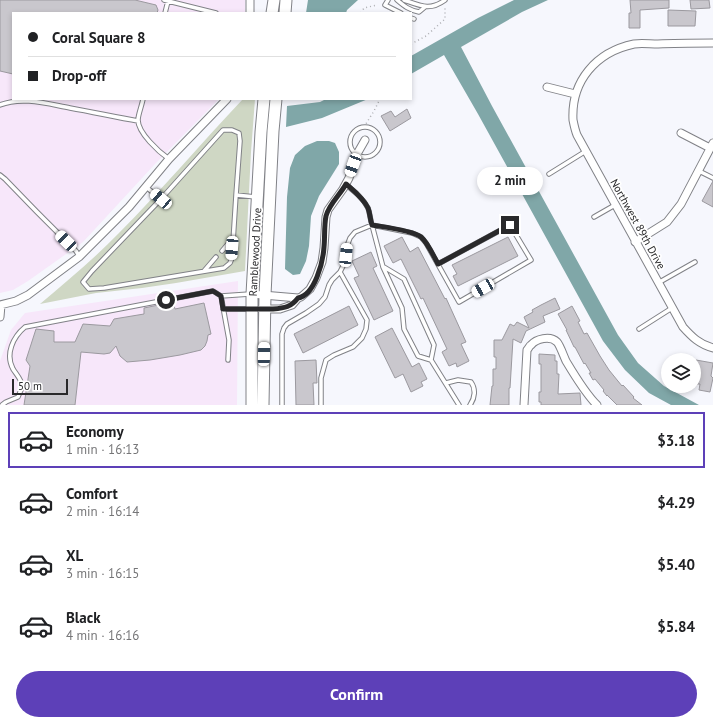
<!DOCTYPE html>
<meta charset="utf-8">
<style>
body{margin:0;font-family:"PT Sans",sans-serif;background:#f2f2f2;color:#202124;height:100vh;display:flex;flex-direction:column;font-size:15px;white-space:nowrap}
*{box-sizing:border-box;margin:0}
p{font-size:13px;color:#757577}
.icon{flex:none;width:22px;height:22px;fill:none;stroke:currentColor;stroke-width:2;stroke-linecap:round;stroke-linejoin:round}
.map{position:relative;height:405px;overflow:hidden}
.drawer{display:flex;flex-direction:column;background:#fff;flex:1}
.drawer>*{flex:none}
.banner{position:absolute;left:12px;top:12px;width:400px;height:88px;border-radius:0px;box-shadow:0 2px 6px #0003;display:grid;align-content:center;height:88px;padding:0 16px;background:#fff}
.tools{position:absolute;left:661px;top:353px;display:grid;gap:8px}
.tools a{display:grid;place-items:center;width:40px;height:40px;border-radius:50%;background:#fff;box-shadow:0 2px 6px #0003;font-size:20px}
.scale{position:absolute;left:12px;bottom:10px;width:56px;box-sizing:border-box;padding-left:4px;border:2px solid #29292b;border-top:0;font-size:11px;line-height:14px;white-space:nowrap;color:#29292b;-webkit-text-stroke:3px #fff;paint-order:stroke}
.end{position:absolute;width:18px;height:18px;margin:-9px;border:5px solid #29292b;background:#fff;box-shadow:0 0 0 2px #fff}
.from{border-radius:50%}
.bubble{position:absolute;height:28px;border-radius:14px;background:#fff;box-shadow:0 2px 6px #0003;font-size:13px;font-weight:700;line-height:28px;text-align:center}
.car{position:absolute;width:12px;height:24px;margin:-12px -6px;border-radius:5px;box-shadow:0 0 3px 1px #0007;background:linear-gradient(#fff 24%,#345 0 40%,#fff 0 76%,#345 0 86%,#fff 0)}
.banner b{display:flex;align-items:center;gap:14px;height:38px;font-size:15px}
.banner b+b{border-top:1px solid #e0e0e0}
.banner i{width:10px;height:10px;background:#202124}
ul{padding:7px 0 0;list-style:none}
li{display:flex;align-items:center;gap:12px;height:56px;margin:0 8px 6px;padding:0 8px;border:2px solid transparent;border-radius:0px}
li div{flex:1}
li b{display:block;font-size:15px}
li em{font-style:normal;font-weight:700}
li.active{border-color:#5d40b8}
li>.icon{width:36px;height:36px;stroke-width:1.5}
.primary-button{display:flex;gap:8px;margin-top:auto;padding:8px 16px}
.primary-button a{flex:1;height:46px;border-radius:24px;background:#5d40b8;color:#fff;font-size:16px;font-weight:700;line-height:46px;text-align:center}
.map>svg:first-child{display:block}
.commercial{fill:#f7e7fa}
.green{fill:#cfd7c4}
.water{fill:#80a7a8}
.building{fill:#c9c7cd;stroke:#9b999f}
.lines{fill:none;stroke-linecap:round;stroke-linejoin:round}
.lane-casing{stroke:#818287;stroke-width:5.5}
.street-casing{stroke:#818287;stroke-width:9}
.secondary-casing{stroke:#818287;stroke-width:13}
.path{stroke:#afb0b4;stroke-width:1.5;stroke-dasharray:1 3;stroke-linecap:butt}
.lane{stroke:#fff;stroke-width:3.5}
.street{stroke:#fff;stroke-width:7}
.secondary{stroke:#fff;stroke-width:11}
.route{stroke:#29292b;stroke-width:5}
.labels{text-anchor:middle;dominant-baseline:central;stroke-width:3.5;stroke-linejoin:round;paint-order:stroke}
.street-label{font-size:11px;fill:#29292b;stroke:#fff}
</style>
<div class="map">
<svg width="713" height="405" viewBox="0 0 713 405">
<rect width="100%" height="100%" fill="#f6f7fd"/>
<!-- commercial -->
<path class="commercial" d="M0 0H245V13H13V99H219L155 164 83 242 28 281 13 290 0 293Z
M238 281 237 405H0V361L11 330 25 313Z"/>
<!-- green -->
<path class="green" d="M243 99H255L251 152 245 271 176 283 142 288 96 293 40 304C67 281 95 258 119 233 162 190 201 143 243 99Z"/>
<!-- water -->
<path class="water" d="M308 0H358L347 10 346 13H306Z
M514 0H548L522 12 461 47 492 106 618 335 638 363 664 386 699 405H671L649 393 625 370 603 341 478 114 444 55 411 74V56L478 18Z
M326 99H368L322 118 286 127 287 106 320 102Z
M317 141H329L335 143 339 152V164L319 196 311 216 309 246 306 261 300 274 293 275 285 269 287 197 290 168 295 155 305 146Z"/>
<!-- building -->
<path class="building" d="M0 0H135L156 5 158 10 157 13H13V74L0 71Z
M630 0H669V8L640 10V28H629V13H631Z
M690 0H709L710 8 691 9Z
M668 10 696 11 695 26H668Z
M407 109 411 118 390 131 381 116 391 111 395 117Z
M713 181V207L702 201Z
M402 237 410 252 418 247 445 299 446 298 466 342 461 344 469 361 457 367 456 363 449 366 442 352 447 349 423 298 421 299 401 259 393 263 384 246Z
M508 237 518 256 458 286 453 276 457 274 452 265Z
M371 252 377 266 373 268 393 311 374 320 354 278 359 276 352 261Z
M555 298 560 309 543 316 545 322 526 331 521 343 513 339 510 388H509V405H490L492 386H493V369H496V357H494V340H502L510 324 514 326 517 322 529 328 524 317 533 312 532 310 541 305Z
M173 302 175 309 204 303 211 334 208 335 207 341 205 346 201 350 180 355 150 360 127 362 120 356 116 346 110 353 104 354 81 352 75 405H24L30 366 26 360 36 329 54 331V342H75L83 324 110 326 114 319 144 314V308Z
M349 306 358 325 303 353 294 334Z
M572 306 580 321 578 322 584 334 587 333 600 356 609 370 622 386 623 385 634 397 633 398 642 405H617L607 395V396L603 391 604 390 595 379 593 380 589 373H591L585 363 584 364 575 347H574L566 330H567L558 314Z
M392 328 412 367 419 363 427 379 421 382 423 386 411 392 403 374 395 378 375 337Z
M539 354 555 355V361H557V374H559L558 394 580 393 581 405H541V402H539V392H541V364H539Z
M316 360 317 383H313L314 405H296L295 361Z
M696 360 713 363 711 376 713 378 710 392 699 390 700 384H696L699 371 694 370Z"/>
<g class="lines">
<!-- lane casing -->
<g class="lane-casing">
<path id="lane" d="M164 0 216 13
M388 0 385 5 401 13
M397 0C404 6 409 10 419 12L425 7
M404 0C421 6 430 11 445 0
M165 13 168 1
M411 18 414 19
M143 99C142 105 138 115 138 120 138 133 159 152 169 159
M0 105C22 96 48 104 70 108 93 112 115 117 138 121
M350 142a15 15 0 1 1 30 0a15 15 0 1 1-30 0Z
M699 171 713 178
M549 174 586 151
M0 175 5 179 37 212 76 251 79 256
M345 184C354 191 363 198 368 208 370 213 370 219 372 225L412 233 421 237 426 243 459 302 531 260 510 225 438 264
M146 187 161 199
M236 195 240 141 239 133 232 130H223L161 199 92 271 83 282 89 289 104 288 224 268 230 263 232 258 236 195 257 197
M594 217 615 205
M222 251 233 238
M384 267 404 279 434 345 431 360
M204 271 216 257
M658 283 695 262
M221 296 229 340 228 360
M223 309H250
M639 329 672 308
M446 383 458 380 471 382C476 389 475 398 470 405
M2 405 6 402 18 397C19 394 22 389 22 386 22 380 16 374 13 369 5 354 13 337 25 327L213 291 221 296 250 294
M282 405V334L284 328 287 324 306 313 319 304 325 297 329 285 332 280 340 272 343 266 347 246 350 238 355 232 372 225 383 267 402 308 404 329 418 356 431 360 459 405
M321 405V378L326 360 334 355 353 347 362 338 366 329 367 320 340 272"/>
</g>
<!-- street casing -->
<g class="street-casing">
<path id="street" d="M250 13V0
M713 43C695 43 676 43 658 44 650 44 641 43 634 44 596 52 571 81 573 120 574 125 575 130 577 135L683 327C692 337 699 344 713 348
M547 87 575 94
M681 133 710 148
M635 242 667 222 681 204 713 143
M252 294 298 298
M0 305 16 301 28 295 79 257 129 207 169 159 227 99
M261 309H280L292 305 298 298 301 297 310 289 316 278 322 262 324 248 326 217 328 210 343 189 349 178 357 154 365 140
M0 317 1 305
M524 405 527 350C529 348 529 346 531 345 536 339 550 335 557 342 560 345 564 357 566 361 575 376 585 393 597 405"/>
</g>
<!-- secondary casing -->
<g class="secondary-casing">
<path id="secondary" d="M272 13 274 0
M285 13 286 0
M252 405V294L261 132 264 99
M263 405 265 295 273 131 276 99"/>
</g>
<!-- path -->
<path class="path" d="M361 13 364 8 377 5
M411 44 426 36 445 19V7
M364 127 374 111 379 101 378 99"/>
<!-- lane -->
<use href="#lane" class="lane"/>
<!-- street -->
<use href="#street" class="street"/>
<!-- secondary -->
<use href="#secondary" class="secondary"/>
</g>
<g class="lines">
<!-- route -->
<path class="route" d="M166 300 213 291 221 296 223 309H273C285 308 291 307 298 298 315 295 323 262 324 247 325 237 324 226 326 216 329 204 340 195 346 184 354 191 363 198 368 208 370 213 370 219 372 225 384 227 412 230 421 237 428 243 434 257 438 264L510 225"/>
</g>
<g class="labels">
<!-- street labels -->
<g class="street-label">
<text transform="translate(638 224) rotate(61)">Northwest 89th Drive</text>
<text transform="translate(255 252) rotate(-87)">Ramblewood Drive</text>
</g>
</g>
</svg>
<div class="tools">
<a><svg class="icon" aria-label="layers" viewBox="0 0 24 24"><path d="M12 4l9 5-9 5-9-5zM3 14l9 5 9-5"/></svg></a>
</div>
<div class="scale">50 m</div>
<i class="end from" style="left:166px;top:300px"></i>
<i class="end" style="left:510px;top:225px"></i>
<div class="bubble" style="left:477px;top:167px;width:66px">2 min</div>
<i class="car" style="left:353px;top:165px;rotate:200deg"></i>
<i class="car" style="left:161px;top:199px;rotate:310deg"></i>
<i class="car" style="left:66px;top:241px;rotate:314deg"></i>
<i class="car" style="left:232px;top:248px;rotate:184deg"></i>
<i class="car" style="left:346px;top:255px;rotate:6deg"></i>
<i class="car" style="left:483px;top:288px;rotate:240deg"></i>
<i class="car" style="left:264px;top:354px;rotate:1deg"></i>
<div class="banner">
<b><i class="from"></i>Coral Square 8</b>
<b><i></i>Drop-off</b>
</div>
</div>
<section class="drawer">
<ul>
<li class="active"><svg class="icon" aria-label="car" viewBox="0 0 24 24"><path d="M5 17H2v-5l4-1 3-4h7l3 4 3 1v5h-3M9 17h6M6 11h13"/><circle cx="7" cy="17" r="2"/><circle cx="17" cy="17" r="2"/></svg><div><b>Economy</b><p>1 min · 16:13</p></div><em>$3.18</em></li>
<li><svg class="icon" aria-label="car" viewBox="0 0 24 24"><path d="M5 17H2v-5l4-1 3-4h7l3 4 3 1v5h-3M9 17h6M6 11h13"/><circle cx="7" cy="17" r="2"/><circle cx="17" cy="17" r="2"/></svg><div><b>Comfort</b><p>2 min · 16:14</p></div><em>$4.29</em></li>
<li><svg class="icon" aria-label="car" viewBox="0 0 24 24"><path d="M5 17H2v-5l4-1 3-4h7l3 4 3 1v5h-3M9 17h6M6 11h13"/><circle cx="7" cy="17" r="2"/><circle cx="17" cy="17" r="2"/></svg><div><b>XL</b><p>3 min · 16:15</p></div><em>$5.40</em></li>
<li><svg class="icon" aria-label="car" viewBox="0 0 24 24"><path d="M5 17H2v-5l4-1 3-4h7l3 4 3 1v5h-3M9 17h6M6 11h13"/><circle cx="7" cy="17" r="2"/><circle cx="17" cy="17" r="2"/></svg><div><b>Black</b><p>4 min · 16:16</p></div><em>$5.84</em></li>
</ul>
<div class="primary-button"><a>Confirm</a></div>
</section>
